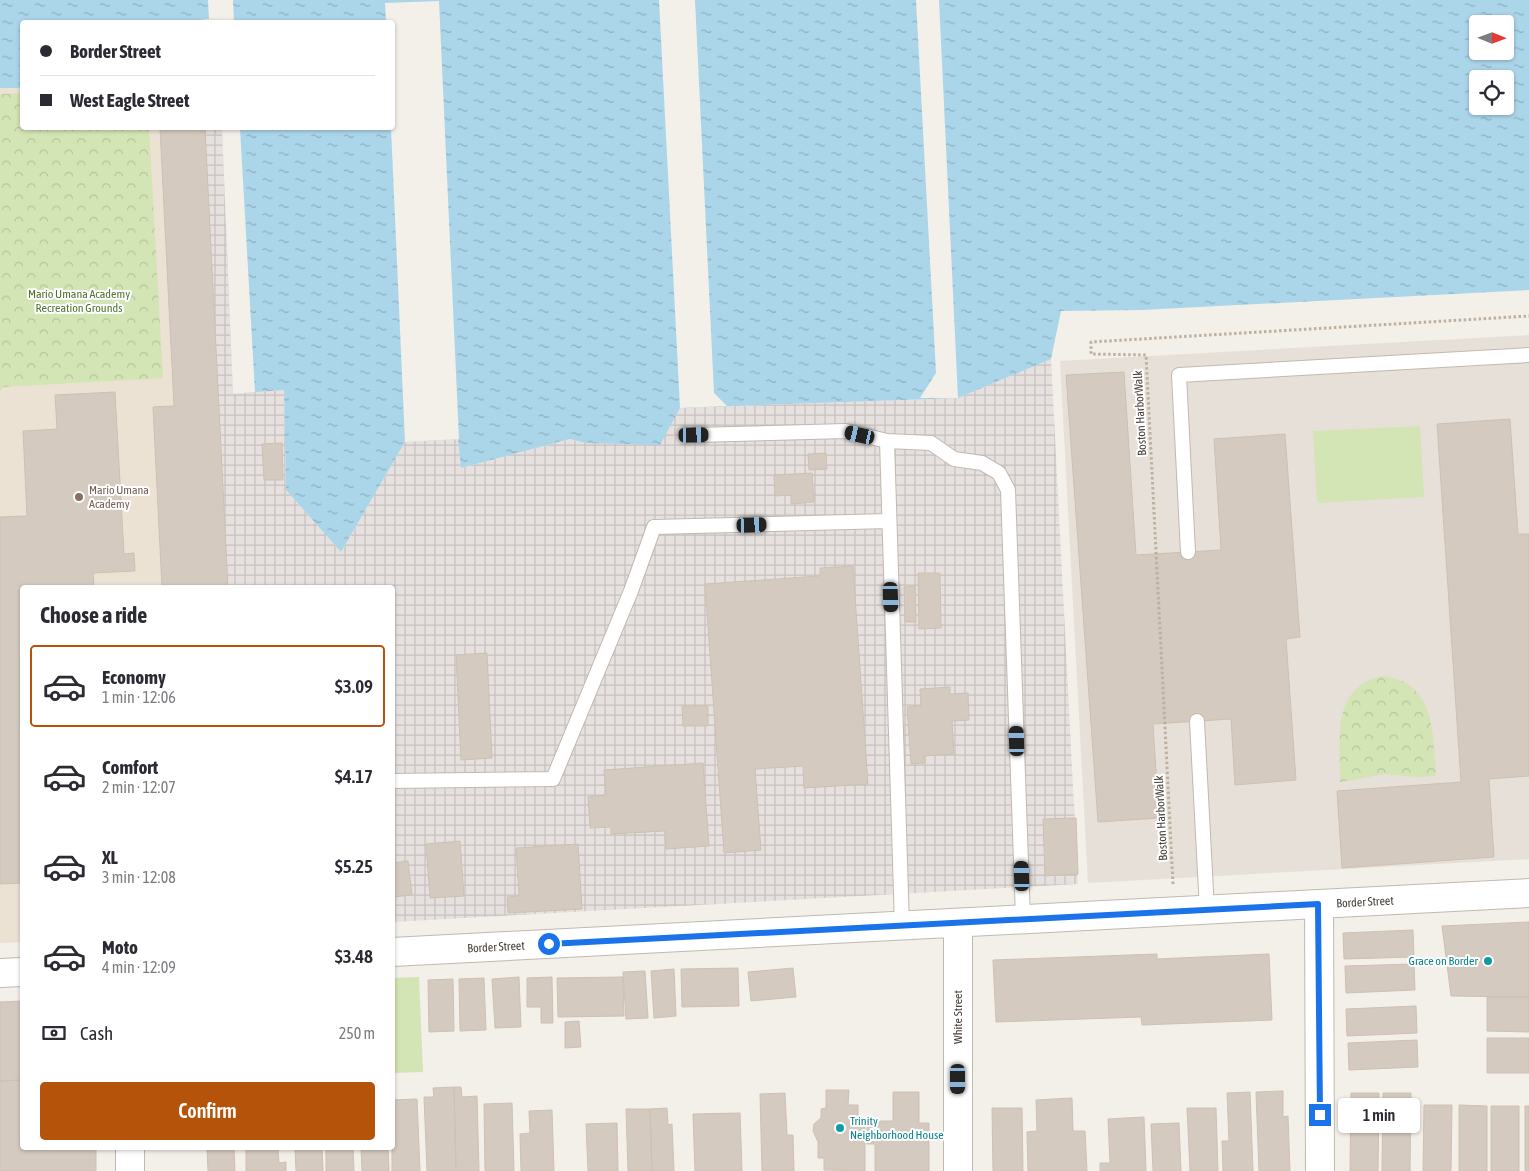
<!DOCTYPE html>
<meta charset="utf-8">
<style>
body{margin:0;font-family:"Asap Condensed",sans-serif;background:#f2f2f3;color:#2b2b33;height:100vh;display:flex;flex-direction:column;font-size:19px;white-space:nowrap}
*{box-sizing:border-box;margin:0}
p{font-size:16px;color:#7c7c81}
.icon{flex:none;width:28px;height:28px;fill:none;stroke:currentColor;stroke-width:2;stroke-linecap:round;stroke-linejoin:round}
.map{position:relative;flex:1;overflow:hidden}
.drawer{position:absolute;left:20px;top:585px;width:375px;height:565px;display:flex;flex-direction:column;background:#fff;border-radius:5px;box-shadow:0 1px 4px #0004}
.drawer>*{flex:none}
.top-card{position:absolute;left:20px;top:20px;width:375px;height:110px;border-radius:5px;box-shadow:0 1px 4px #0004;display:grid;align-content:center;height:110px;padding:0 20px;background:#fff}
.needle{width:32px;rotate:91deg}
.fabs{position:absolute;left:1469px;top:15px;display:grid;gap:10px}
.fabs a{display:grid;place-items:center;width:45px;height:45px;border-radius:5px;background:#fff;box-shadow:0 1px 4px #0004;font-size:25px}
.end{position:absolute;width:22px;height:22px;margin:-11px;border:6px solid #1a73e8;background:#fff;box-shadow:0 0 0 2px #fff}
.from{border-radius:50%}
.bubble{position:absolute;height:35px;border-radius:5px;background:#fff;box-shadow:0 1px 4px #0004;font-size:16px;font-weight:600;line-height:35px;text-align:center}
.car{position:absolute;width:15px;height:30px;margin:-15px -8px;border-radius:6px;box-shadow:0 0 4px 1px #0007;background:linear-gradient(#222 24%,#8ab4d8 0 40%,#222 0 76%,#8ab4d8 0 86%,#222 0)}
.top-card b{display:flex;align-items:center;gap:18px;height:48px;font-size:19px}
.top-card b+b{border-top:1px solid #e1e1e2}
.top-card i{width:12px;height:12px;background:#2b2b33}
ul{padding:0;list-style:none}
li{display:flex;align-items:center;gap:15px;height:82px;margin:0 10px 8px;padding:0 10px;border:2px solid transparent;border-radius:5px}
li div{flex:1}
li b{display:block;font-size:19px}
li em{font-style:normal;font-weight:600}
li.active{border-color:#b45309}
li>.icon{width:45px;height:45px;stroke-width:1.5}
h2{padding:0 20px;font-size:22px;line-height:60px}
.pay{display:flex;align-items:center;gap:12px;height:55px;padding:0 20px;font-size:19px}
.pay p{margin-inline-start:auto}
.button{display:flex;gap:10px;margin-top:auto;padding:10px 20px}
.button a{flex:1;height:58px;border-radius:5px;background:#b45309;color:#fff;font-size:20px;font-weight:600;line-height:58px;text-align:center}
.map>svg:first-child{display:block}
.residential{fill:#e7e0d8}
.industrial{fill:url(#industrial-grid)}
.education{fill:#ebe2d4}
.green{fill:#d3e4b5}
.forest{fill:url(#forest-crowns)}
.water{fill:url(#water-ripples);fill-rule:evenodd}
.pier{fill:#f3efe9}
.building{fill:#d4cabf;stroke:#cec1b3}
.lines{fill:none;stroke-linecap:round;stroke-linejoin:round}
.lane-casing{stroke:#c1b9af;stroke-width:16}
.street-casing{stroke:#c1b9af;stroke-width:30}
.path{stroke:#beb09f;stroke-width:3;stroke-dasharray:2.5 2.5;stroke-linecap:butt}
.lane{stroke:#fff;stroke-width:14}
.street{stroke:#fff;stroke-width:28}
.route{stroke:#1a73e8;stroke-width:6}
.education-dot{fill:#8d6e63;stroke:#fff;stroke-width:2}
.culture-dot{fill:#0f9aa8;stroke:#fff;stroke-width:2}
.labels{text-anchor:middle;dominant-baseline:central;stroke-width:4;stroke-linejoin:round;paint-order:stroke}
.park-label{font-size:12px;fill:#507330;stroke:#fff}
.street-label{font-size:12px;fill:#463f38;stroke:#fff}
.education-label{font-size:12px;fill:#785e54;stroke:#fff;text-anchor:start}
.culture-label{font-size:12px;fill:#0d838f;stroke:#fff;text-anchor:end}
</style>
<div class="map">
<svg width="1529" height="1171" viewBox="0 0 1529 1171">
<defs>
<pattern id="industrial-grid" width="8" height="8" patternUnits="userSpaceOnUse" patternTransform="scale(1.25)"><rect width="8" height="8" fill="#e6e1de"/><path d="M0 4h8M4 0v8" fill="none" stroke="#c7c2bf"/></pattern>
<pattern id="forest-crowns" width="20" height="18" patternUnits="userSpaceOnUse" patternTransform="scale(1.25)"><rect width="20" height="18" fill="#d3e4b5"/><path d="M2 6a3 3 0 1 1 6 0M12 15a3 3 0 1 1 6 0" fill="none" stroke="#b6c59c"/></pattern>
<pattern id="water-ripples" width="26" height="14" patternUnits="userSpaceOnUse" patternTransform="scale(1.25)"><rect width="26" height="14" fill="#abd6ea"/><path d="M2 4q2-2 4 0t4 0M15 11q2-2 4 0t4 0" fill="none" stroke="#8dafbf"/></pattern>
</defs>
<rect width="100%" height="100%" fill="#f3efe9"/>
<!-- residential -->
<path class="residential" d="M1529 335V859L1088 883 1060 361Z"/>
<!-- industrial -->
<path class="industrial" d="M160 128H222L233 394 284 390 286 490 341 552 405 442 459 439 461 468 570 439 585 443 680 408 957 398 1051 359 1078 884 393 922 392 588 162 587 153 407 174 405Z"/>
<!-- education -->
<path class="education" d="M0 88H22V128H160L174 406 153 407 162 587 22 588V942L0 943Z"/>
<!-- green -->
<path class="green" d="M1420 426 1424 497 1317 503 1313 431Z
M419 977 423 1072 393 1073V978Z"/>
<!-- forest -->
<path class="forest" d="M22 93V128H149L163 378 3 387 0 392V94Z
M1381 676C1436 681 1433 733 1436 776L1418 777 1385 774 1340 782C1341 739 1330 689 1381 676Z"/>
<!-- water -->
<path class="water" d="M0 0H1529V290L1142 310 1061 311 1051 359 958 398 680 408 660 445 585 443 570 439 461 468 458 439 405 442 341 552 286 490 284 390 233 394 222 128H392V22H22V88H0ZM1478 24H1505V51H1478ZM1478 79H1505V106H1478Z"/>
<!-- pier -->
<path class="pier" d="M208 0H233L234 22H179L209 19Z
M659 0H695L714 393 727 406 680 408Z
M916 0H939L958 398H920L936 373Z
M439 1 459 439 405 442 391 128 392 22H386L385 3Z
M222 128H240L255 392 233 394Z"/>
<!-- building -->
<path class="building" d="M160 128H205L228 588H162L153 407 174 406Z
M1124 372 1136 555 1221 550 1214 439 1285 434 1300 637 1286 639 1296 780 1235 785 1231 719 1153 724 1159 818 1098 822 1066 375Z
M115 392 124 554 134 553 135 571 93 573 94 588H22V883L0 884V517L27 516 23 431 57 429 55 395Z
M1510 419 1518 534H1529V776L1489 779 1494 857 1342 868 1337 791 1461 782 1437 424Z
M282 443 283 480H264L262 444Z
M826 453 827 469 809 470 808 454Z
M812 473 814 502 791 504V495L775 496 774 475Z
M853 566 868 784 804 788 803 766 755 769 761 850 724 853 705 584 820 576V568Z
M918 573H940L941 628 919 629Z
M915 586 916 622H905L904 587Z
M487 653 492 758 461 760 456 655Z
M950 687V694L968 693 969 720 952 721 954 754 924 756 925 763 911 764 907 707 921 706 920 689Z
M682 706H708V726H683Z
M703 763 709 846 666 849 665 831 611 834V827L590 828 588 797 606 795 604 770Z
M1076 818 1078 874 1045 876 1043 819Z
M460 841 464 896 430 898 426 844Z
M578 844 582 909 508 913 507 897 519 896 516 848Z
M408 861 412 895 392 897V863Z
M1529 922V997L1451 996 1442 926Z
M1413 930 1414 957 1344 959 1343 933Z
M1157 954V959L1269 954 1272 1020 1142 1025 1141 1017 996 1022 993 960Z
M1414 964 1415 990 1346 993 1345 966Z
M738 968 739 1006 682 1007 681 969Z
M793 968 796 997 751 1001 748 972Z
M674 969 676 1016 654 1018 651 971Z
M645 971 648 1018 626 1019 623 972Z
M519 977 521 1027 495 1028 492 979Z
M552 977 553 1023H541V1007H527V978Z
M623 977 624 1016 558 1017 557 978Z
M484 978 486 1030 460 1031 459 979Z
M453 979 454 1031 429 1032 428 980Z
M1487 997H1529V1032L1487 1031Z
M22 1001V1080L0 1081V1002Z
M1416 1006 1417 1033 1347 1036 1346 1009Z
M579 1021 581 1047 565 1048V1022Z
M1487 1038H1529V1073H1487Z
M1417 1040 1418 1067 1349 1070 1348 1043Z
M22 1080V1148H96V1171H0V1081Z
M454 1087 456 1171H427L424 1097H434L433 1088Z
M454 1087H461L462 1097 477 1096 479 1171H456Z
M826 1090H849L848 1105H858V1118H865V1171L824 1170V1158H818V1142L813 1131 814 1124 821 1118V1109L826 1108Z
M1283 1091V1117L1288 1116 1290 1171H1259L1256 1092Z
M893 1092H919V1123H929V1171H875V1144H867V1121H893Z
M1250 1092 1253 1171H1223L1222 1141H1229L1227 1093Z
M785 1093 787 1135H793L794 1171H762L760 1094Z
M1351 1093H1379L1378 1171H1350Z
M1383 1093H1411L1410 1171H1382Z
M1072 1098 1073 1131H1085L1087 1171H1028L1027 1132 1037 1131 1036 1100Z
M417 1099 420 1171H392V1100Z
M512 1103 514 1171H485L484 1104Z
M1424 1105H1452L1451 1171H1423Z
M1459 1105 1487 1106V1171H1459Z
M1491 1106H1519V1171H1491Z
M1525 1106H1529V1171H1525Z
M667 1108 668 1125 672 1124 674 1171H652L650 1109Z
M992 1108H1022L1023 1171H993Z
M1187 1108H1216L1218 1171H1190Z
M626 1109H650L652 1171H628Z
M552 1110 554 1171H521L520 1134 530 1133 529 1111Z
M740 1113 742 1171H695L693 1114Z
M1144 1117 1146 1171H1100V1163H1110L1108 1119Z
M617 1123 618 1171H588L586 1124Z
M1179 1123 1181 1171H1153L1151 1124Z
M207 1148H234L235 1171H208Z
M246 1148H278L279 1163 286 1162V1171H246Z
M295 1148H322L323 1171H296Z
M326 1148H353L354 1171H326Z
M361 1148H388L389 1171H362Z"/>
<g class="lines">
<!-- lane casing -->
<g class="lane-casing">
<path id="lane" d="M694 435 846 431 887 441
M1188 552 1179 375 1529 355
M1197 721 1207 910
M392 781 553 779 631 591 654 527 889 521
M902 926 887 441 931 443 954 459 982 463 999 473 1008 490 1023 919"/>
</g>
<!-- street casing -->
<g class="street-casing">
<path id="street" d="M1319 904 1320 1171
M958 923V1171
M392 952 1529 893
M0 973 22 972
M130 1171V1148"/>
</g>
<!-- path -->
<path class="path" d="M1173 884 1146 355 1091 354V342L1529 316"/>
<!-- lane -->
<use href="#lane" class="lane"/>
<!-- street -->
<use href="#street" class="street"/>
</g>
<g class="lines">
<!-- route -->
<path class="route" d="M549 944 1318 904 1320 1115"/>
</g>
<!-- markers -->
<circle class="education-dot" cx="79" cy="497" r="5"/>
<g class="culture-dot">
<circle cx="1488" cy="961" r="5"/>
<circle cx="840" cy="1128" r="5"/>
</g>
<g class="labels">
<!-- park labels -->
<g class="park-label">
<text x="79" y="294">Mario Umana Academy<tspan x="79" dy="14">Recreation Grounds</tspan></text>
</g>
<!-- street labels -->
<g class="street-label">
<text transform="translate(1140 413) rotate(-93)">Boston HarborWalk</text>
<text transform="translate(1161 818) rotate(-93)">Boston HarborWalk</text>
<text transform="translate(1365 902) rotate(-3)">Border Street</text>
<text transform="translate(496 947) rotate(-3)">Border Street</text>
<text transform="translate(958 1017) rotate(-90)">White Street</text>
</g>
<!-- education labels -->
<g class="education-label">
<text x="89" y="490">Mario Umana<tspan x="89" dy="14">Academy</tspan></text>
</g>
<!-- culture labels -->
<g class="culture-label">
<text x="1478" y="961">Grace on Border</text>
<text x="850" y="1121" text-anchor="start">Trinity<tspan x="850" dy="14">Neighborhood House</tspan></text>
</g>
</g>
</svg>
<div class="fabs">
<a><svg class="needle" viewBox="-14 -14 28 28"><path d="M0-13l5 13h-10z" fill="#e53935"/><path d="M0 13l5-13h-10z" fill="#7c7c81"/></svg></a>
<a><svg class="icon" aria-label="locate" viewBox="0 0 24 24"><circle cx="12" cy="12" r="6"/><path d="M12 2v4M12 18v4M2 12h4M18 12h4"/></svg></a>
</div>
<i class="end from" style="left:549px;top:944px"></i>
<i class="end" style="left:1320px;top:1115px"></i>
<div class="bubble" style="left:1338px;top:1098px;width:82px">1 min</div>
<i class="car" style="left:694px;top:435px;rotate:89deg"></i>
<i class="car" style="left:860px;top:435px;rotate:283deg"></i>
<i class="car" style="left:752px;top:525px;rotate:88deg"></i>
<i class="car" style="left:891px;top:597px;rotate:178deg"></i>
<i class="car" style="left:1017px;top:741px;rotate:358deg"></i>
<i class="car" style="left:1022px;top:876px;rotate:358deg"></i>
<i class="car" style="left:958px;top:1079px;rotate:180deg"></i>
<div class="top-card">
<b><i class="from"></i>Border Street</b>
<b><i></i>West Eagle Street</b>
</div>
<section class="drawer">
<h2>Choose a ride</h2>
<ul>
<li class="active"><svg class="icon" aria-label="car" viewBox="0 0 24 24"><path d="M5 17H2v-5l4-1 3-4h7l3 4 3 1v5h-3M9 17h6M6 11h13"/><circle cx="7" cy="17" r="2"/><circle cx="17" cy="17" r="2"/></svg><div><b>Economy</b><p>1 min · 12:06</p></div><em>$3.09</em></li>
<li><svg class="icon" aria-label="car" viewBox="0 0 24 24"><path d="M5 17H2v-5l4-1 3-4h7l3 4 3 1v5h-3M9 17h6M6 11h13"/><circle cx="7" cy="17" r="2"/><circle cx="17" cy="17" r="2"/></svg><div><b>Comfort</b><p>2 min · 12:07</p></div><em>$4.17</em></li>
<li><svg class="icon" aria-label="car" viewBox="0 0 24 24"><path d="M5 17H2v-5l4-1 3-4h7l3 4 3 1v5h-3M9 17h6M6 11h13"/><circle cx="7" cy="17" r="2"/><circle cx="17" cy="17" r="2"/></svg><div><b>XL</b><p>3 min · 12:08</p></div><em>$5.25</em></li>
<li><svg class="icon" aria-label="car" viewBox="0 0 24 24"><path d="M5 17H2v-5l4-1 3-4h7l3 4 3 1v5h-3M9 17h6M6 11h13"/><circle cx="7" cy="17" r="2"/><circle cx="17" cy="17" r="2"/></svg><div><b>Moto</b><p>4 min · 12:09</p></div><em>$3.48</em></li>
</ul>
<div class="pay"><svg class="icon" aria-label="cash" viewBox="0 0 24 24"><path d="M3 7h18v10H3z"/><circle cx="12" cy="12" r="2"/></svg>Cash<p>250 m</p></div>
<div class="button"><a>Confirm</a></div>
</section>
</div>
